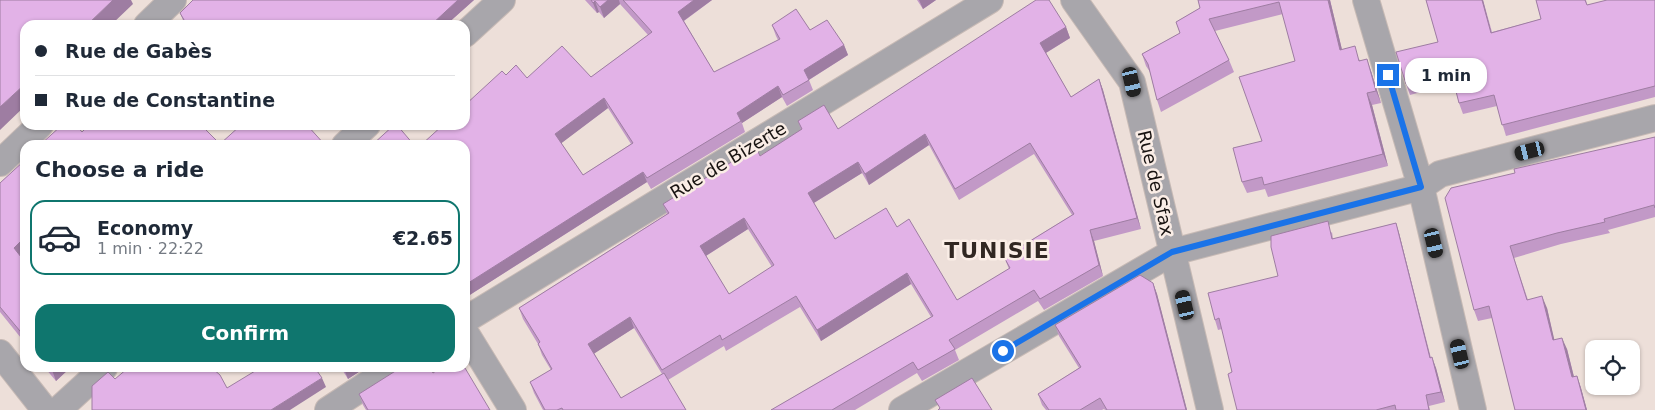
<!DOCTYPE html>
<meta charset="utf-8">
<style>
body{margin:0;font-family:"DejaVu Sans",sans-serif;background:#f2f2f3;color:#1f2937;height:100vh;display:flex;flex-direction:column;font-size:19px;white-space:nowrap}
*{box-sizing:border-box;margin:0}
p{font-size:16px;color:#747a83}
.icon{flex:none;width:28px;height:28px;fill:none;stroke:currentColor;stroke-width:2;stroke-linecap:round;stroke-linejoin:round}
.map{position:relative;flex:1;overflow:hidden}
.sheet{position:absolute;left:20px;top:140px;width:450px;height:232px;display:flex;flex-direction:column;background:#fff;border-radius:15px;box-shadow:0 1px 4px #0004}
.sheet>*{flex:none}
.banner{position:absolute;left:20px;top:20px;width:450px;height:110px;border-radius:15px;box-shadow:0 1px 4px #0004;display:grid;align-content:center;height:110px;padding:0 15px;background:#fff}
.fabs{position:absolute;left:1585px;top:340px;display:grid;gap:10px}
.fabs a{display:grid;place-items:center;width:55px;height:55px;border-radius:10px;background:#fff;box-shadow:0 1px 4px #0004;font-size:25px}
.end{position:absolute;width:22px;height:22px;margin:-11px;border:6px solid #1a73e8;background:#fff;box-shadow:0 0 0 2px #fff}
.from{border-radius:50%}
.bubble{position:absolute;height:35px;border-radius:15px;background:#fff;box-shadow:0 1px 4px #0004;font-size:16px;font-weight:700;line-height:35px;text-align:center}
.car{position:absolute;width:15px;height:30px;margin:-15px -8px;border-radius:6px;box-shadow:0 0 4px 1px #0007;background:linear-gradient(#222 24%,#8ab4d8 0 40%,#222 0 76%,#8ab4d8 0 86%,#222 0)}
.banner b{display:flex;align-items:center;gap:18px;height:48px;font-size:19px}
.banner b+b{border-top:1px solid #e0e1e3}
.banner i{width:12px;height:12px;background:#1f2937}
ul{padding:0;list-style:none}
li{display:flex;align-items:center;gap:15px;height:75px;margin:0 10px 8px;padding:0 5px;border:2px solid transparent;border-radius:15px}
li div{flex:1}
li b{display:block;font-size:19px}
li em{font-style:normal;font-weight:700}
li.on{border-color:#0f766e}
li>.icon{width:45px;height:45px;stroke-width:1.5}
h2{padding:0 15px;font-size:22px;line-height:60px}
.cta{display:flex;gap:10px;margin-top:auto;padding:10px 15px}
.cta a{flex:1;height:58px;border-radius:15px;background:#0f766e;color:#fff;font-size:20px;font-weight:700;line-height:58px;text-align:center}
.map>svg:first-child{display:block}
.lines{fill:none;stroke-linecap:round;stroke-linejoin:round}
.minor-casing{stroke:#c7bab5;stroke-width:28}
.minor{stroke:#a8a6ab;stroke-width:26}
.wall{fill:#c299c7;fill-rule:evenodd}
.shaded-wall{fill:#9e7da2}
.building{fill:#e2b2e7;stroke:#9e7da2;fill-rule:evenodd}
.route{stroke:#1a73e8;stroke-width:6}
.labels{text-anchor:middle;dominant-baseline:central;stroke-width:5;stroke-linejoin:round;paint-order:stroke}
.street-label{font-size:18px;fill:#181311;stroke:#faede6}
.district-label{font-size:22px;font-weight:bold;letter-spacing:1px;fill:#312722;stroke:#faede6}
</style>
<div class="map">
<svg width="1655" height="410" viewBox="0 0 1655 410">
<rect width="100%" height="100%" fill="#eddfd9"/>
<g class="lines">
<!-- minor casing -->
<g class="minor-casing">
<path id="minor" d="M1074 0 1132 82 1210 410
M1366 0 1421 187 1473 410
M147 25 173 0
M465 34 502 0
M345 145 367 125
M0 163 40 125
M465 320 990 0
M465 332 513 410
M0 353 45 410
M58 410 104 368
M328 410 392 368
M902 410 1173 252 1421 187 1440 174 1655 118"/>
</g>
<!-- minor -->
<use href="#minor" class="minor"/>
</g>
<!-- wall -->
<path class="wall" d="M193 0H474L446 25H185L180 13Z
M585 0H712L684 21 714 72 778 40 776 36 772 25 810 30 844 45 848 55 809 80 813 90 787 106 782 97 742 123 745 132 651 189 647 182 465 298 506 75 527 78 591 77 648 35 620 4 604 18 599 12 597 13ZM608 108 631 144 583 175 561 143Z
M917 0H936L923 9Z
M1198 0H1330L1342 50 1360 60 1371 71 1381 103 1372 105 1388 166 1268 197 1265 189 1247 193 1242 182 1262 141 1295 61 1283 14 1215 31 1229 60 1234 72 1161 112 1157 100 1150 72 1146 66 1142 54 1180 33 1176 22 1200 8Z
M1426 0H1483L1492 32 1541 19 1536 0H1586L1587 5 1655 0V97L1506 136 1497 106 1463 114 1459 103 1454 83 1410 95 1406 84 1438 42Z
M1066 27 1070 38 1046 53 1071 97 1099 79 1103 90 1141 229 1094 241 1103 276 1044 310 1038 301 955 350 959 360 922 381 917 373 855 410H771L931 317 911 284 821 341 800 307 726 351 724 346 668 380 686 410H543L534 393 530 382 551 370 542 355 538 344 523 319 519 308 667 214 663 204 760 156 801 130 798 121 838 129ZM929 145 959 200 1034 154 1072 215 1004 257 1009 269 957 300 897 227 835 239 814 203 862 173 869 185ZM748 229 772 267 729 294 706 256ZM634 328 662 374 621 398 594 353Z
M1655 137V217L1608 230 1610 233 1561 244 1514 258 1528 300 1547 308 1554 340 1567 349 1574 377 1577 376 1581 388 1587 410H1515L1492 318 1478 321 1474 310 1515 173Z
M25 160V251L20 256 25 262V343L0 312V183Z
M1396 223 1399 233 1431 358 1436 368 1445 402 1429 406 1430 410H1237L1232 372 1222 329 1218 330 1215 320 1278 276 1332 232 1333 239Z
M1153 283 1157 294 1187 410H1105L1104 409 1102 410H1046L1042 405 1038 394 1079 368 1059 336 1055 325Z
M45 368H70L56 381Z
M341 368H365L348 379Z
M397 370 433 373 490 410H366L363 405 359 394Z"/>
<!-- shaded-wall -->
<path class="shaded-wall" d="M113 0H131L133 4 111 25H87Z
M458 0H474L446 25H431Z
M608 0H619L620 4 604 18 600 7Z
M694 0H712L682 22 678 12Z
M919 0H936L923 9Z
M1328 0H1330L1345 62 1340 50Z
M1482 0H1483L1494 43 1491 33Z
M595 1 599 12 597 13 593 3Z
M1066 27 1070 38 1044 54 1040 43Z
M844 45 848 55 807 81 804 70Z
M1367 59 1371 71 1381 103 1376 91Z
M1099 79 1103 90 1141 229 1137 218Z
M25 84V106L0 130V107Z
M778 86 782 97 742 123 737 113Z
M1367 93 1372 105 1388 166 1383 154Z
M604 98 608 108 559 145 555 134Z
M925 134 929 145 869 185 865 174Z
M858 162 862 173 812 204 808 193Z
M643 172 647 182 465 298V285Z
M744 218 748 229 704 257 700 246Z
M1396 223 1399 233 1433 368 1430 358Z
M1090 230 1094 241 1103 276 1099 265Z
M25 237V251L18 258 14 248Z
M907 273 911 284 821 341 817 330Z
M1153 283 1157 294 1187 410H1186Z
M1542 296 1547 308 1557 351 1553 340Z
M630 317 634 328 592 355 588 344Z
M1562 338 1567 349 1577 389 1572 377Z
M1432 357 1436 368 1445 402 1441 392Z
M55 368H70L56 381 52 370Z
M345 368H365L348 379 344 369Z
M1577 376 1581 388 1587 410H1586Z
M322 378 326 387 290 410H271Z"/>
<!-- building -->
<path class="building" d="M0 0H113L87 25H25V84L0 107Z
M193 0H458L431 25H187L180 13Z
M591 0H608L600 7 595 1 593 3Z
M623 0H694L678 12 714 72 780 39 772 25 796 9 810 30 827 20 844 45 804 70 809 80 783 95 778 86 737 113 741 121 647 178 643 172 465 285V145H421L443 125H465V105L502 71 506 75 516 65 527 78 562 46 591 77 652 32ZM604 98 633 143 583 175 555 134Z
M1036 0H1049L1066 27 1040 43 1071 97 1099 79 1137 218 1090 230 1099 265 1040 299 1034 290 949 340 955 349 918 370 913 362 832 410H771L933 316 907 273 817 330 796 296 722 340 720 335 662 370 630 317 588 344 621 398 664 373 686 410H563L562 408 557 410H545L530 382 552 369 538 344 540 342 519 308 669 213 663 204 756 147 760 156 802 129 798 121 824 105 838 129ZM925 134 955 189 1030 143 1074 214 1004 257 1010 268 957 300 909 219 897 227 886 208 835 239 808 193 858 162 865 174ZM744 218 774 265 729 294 700 246Z
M1198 0H1328L1340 50 1355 46 1359 61 1367 59 1376 91 1367 93 1383 154 1264 185 1262 177 1242 182 1233 148 1262 141 1239 77 1295 61 1279 2 1209 19 1229 60 1157 100 1148 64 1142 54 1180 33 1176 22 1200 8Z
M1426 0H1482L1491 33 1541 19 1536 0H1585L1587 5 1607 0H1655V86L1502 125 1494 95 1459 103 1451 72 1406 84 1396 52 1438 42Z
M62 125H76L82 132 89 125H201L220 144 241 125H307L325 145H40Z
M394 125H397L414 145H372Z
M1655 137V208L1654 205 1604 219 1605 222 1557 233 1510 246 1527 300 1542 296 1553 340 1562 338 1572 377 1577 376 1586 410H1515L1489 306 1474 310 1445 198 1451 188 1515 173 1514 169Z
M25 160V237L14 248 25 262V337L0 307V183Z
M1328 221 1332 239 1396 223 1430 358 1432 357 1441 392 1426 395 1429 410H1396L1395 405 1376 410H1237L1228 374 1232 372 1219 318 1215 320 1208 293 1278 276 1271 247V236Z
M1140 275 1153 283 1186 410H1107L1100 398 1080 410H1049L1038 394 1081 367 1055 325Z
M128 368H212L220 375 227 388 260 368H315L322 378 271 410H92V386L108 372 115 379Z
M398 368H430L433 373 440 368H465L490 410H368L359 394 397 370Z
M972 378 992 410H938L940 408 935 400Z"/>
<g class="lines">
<!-- route -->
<path class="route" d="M1003 351 1172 252 1421 187 1388 75"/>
</g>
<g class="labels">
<!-- street labels -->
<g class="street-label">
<text transform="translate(728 160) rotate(-31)">Rue de Bizerte</text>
<text transform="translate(1156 183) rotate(77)">Rue de Sfax</text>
</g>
<!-- district labels -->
<g class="district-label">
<text x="997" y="250">TUNISIE</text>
</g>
</g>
</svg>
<div class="fabs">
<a><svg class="icon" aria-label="locate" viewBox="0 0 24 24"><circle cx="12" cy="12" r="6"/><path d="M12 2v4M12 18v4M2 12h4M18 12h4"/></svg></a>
</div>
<i class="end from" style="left:1003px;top:351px"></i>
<i class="end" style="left:1388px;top:75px"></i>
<div class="bubble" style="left:1405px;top:58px;width:82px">1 min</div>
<i class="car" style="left:1132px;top:82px;rotate:167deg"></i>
<i class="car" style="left:1530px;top:151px;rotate:256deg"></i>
<i class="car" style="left:1434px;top:243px;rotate:167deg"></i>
<i class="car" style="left:1185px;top:305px;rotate:347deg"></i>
<i class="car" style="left:1460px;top:354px;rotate:347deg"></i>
<div class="banner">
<b><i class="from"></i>Rue de Gabès</b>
<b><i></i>Rue de Constantine</b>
</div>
<section class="sheet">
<h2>Choose a ride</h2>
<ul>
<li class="on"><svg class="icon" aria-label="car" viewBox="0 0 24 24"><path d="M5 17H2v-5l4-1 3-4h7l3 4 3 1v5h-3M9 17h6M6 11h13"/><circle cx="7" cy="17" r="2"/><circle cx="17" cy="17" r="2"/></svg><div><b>Economy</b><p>1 min · 22:22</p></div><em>€2.65</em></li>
</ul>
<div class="cta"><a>Confirm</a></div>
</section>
</div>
